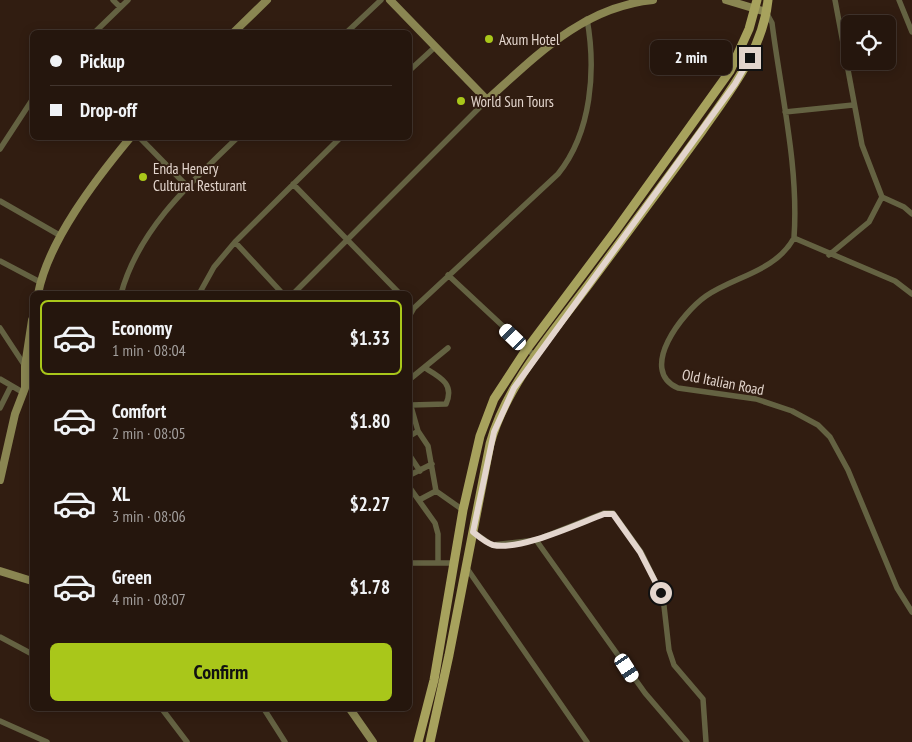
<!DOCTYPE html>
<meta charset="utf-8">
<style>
body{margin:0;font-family:"PT Sans Narrow",sans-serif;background:#31231b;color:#f1f3f6;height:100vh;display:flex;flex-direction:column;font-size:19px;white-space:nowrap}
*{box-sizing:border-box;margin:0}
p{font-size:16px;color:#a39f9d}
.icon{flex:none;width:28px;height:28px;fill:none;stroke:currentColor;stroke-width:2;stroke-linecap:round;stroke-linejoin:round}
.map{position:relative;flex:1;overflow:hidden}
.sheet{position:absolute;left:30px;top:291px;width:382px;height:420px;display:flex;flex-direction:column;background:#25160d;border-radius:8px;box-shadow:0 2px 12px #0003,0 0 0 1px #42352e}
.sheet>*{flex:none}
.banner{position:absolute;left:30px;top:30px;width:382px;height:110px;border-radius:8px;box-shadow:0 2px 12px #0003,0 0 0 1px #42352e;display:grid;align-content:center;height:110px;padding:0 20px;background:#25160d}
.buttons{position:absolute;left:841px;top:15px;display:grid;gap:10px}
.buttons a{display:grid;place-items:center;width:55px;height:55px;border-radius:8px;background:#25160d;box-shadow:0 2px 12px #0003,0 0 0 1px #42352e;font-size:25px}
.end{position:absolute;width:22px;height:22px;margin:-11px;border:6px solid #e3d5cd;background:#111;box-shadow:0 0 0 2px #111}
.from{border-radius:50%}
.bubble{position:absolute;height:35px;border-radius:8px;background:#25160d;box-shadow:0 2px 12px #0003,0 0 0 1px #42352e;font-size:16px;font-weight:800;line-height:35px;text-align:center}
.car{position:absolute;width:15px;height:30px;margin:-15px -8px;border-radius:6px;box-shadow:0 0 4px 1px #0007;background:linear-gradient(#fff 24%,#345 0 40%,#fff 0 76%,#345 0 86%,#fff 0)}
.banner b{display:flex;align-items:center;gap:18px;height:48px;font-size:19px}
.banner b+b{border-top:1px solid #42352e}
.banner i{width:12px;height:12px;background:#f1f3f6}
ul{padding:9px 0 0;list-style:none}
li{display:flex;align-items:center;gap:15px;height:75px;margin:0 10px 8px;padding:0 10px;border:2px solid transparent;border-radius:8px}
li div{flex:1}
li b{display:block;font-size:19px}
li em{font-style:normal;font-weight:800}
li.current{border-color:#a9c71a}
li>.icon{width:45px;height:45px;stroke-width:1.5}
.primary-button{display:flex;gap:10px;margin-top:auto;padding:10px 20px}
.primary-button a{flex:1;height:58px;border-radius:8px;background:#a9c71a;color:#111;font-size:20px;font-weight:800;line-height:58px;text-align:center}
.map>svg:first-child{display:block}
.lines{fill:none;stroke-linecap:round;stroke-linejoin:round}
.street{stroke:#646242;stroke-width:5.5}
.secondary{stroke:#8a8652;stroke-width:8}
.primary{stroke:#a7a25d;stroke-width:9}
.route{stroke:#e3d5cd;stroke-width:6}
.poi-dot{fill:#a9c71a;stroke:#311d11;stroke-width:2}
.labels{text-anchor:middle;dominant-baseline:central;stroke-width:4;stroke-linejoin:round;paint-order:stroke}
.poi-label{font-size:15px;fill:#e3d5cd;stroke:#311d11;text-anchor:start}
.street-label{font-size:15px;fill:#e3d5cd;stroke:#311d11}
</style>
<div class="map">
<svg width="912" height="742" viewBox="0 0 912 742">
<rect width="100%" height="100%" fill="#311d11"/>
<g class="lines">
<!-- street -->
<path class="street" d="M113 0 120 7
M899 0 912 32
M766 12 772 23C781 94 799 167 794 238 775 272 735 276 706 296 683 312 637 370 678 388L756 399 792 411 818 425 830 437 848 470 897 588 912 612
M95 32 128 0
M347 32 381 0
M410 70 435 47
M785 112 853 105
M140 138 187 186
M0 149 32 100
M293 184 400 294
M882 197 904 207 912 214
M0 201 61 236
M794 238 895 281 912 294
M235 242 283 294
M829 255 869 222 882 197 862 145 835 0
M0 261 40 282
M448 275 536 357
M121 294C138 230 191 182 237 138
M199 294 214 267 235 242 340 138
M293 294 487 100
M410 315 414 308 558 174C592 132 596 69 587 19
M0 328 25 366
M27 378 32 380
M0 379 24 393
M410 379 448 348
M410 403 418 431 428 446 436 491 463 510
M411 405 446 404C455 384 440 377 425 368
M0 408 11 386
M410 436 418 431
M410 456 420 471
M410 475 432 464
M410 488 435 523 438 534V563
M419 500 436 491
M473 532 492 545 536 540 645 693 687 742
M536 540 604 513H613L641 552 661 593 664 606 669 650 674 665 703 699 706 742
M410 563H453
M466 567 587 742
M0 637 32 654
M162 709 187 742
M264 709 285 742
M0 721 47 742"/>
<!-- secondary -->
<path class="secondary" d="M390 0 487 100C537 55 583 7 653 0
M726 0 766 12
M234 32 267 0
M38 294C48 241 96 179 130 138
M0 480 15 414 25 388V366L32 320
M0 571 32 581
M350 709 373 742"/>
<!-- primary -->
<path class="primary" d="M418 742 434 680 463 510 480 436 494 399 526 350 616 230 730 71 749 29 757 0
M430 742 449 655 490 444C506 385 553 332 589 284 627 233 665 182 702 131 730 91 763 50 768 0"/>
</g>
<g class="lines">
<!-- route -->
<path class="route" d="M661 593 640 552 613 514H604C577 524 520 551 493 545 486 543 478 536 473 532L494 432 514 388 735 84 750 58"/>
</g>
<!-- markers -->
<g class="poi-dot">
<circle cx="489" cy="39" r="5"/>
<circle cx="461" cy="101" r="5"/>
<circle cx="143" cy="177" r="5"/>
</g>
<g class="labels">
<!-- poi labels -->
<g class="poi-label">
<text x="499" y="39">Axum Hotel</text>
<text x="471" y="101">World Sun Tours</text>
<text x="153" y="168">Enda Henery<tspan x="153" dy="17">Cultural Resturant</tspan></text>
</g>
<!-- street labels -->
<g class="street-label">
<text transform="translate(723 382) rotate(11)">Old Italian Road</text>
</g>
</g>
</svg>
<div class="buttons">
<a><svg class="icon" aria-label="locate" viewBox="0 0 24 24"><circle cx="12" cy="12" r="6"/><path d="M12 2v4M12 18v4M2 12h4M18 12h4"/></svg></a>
</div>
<i class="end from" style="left:661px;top:593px"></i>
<i class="end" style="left:750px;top:58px"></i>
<div class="bubble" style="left:650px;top:40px;width:82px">2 min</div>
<i class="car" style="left:513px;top:337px;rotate:314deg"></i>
<i class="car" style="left:627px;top:668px;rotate:147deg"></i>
<div class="banner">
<b><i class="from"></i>Pickup</b>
<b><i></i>Drop-off</b>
</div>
<section class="sheet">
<ul>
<li class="current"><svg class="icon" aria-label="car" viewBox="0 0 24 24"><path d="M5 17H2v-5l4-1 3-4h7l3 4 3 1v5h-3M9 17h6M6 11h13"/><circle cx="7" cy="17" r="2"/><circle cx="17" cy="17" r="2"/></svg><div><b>Economy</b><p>1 min · 08:04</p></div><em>$1.33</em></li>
<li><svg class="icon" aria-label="car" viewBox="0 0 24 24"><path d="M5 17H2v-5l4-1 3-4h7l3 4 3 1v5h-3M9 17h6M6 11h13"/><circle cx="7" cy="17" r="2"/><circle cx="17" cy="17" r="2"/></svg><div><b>Comfort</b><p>2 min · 08:05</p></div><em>$1.80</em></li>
<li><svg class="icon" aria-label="car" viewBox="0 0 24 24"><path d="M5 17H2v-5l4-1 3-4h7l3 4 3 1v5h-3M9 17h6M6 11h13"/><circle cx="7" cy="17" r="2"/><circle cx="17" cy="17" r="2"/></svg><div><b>XL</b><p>3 min · 08:06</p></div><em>$2.27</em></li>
<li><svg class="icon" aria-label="car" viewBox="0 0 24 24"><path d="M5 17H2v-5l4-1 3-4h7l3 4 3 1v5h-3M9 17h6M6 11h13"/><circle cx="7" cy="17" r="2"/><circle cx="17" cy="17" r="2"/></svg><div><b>Green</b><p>4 min · 08:07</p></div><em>$1.78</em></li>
</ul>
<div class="primary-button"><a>Confirm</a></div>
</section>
</div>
